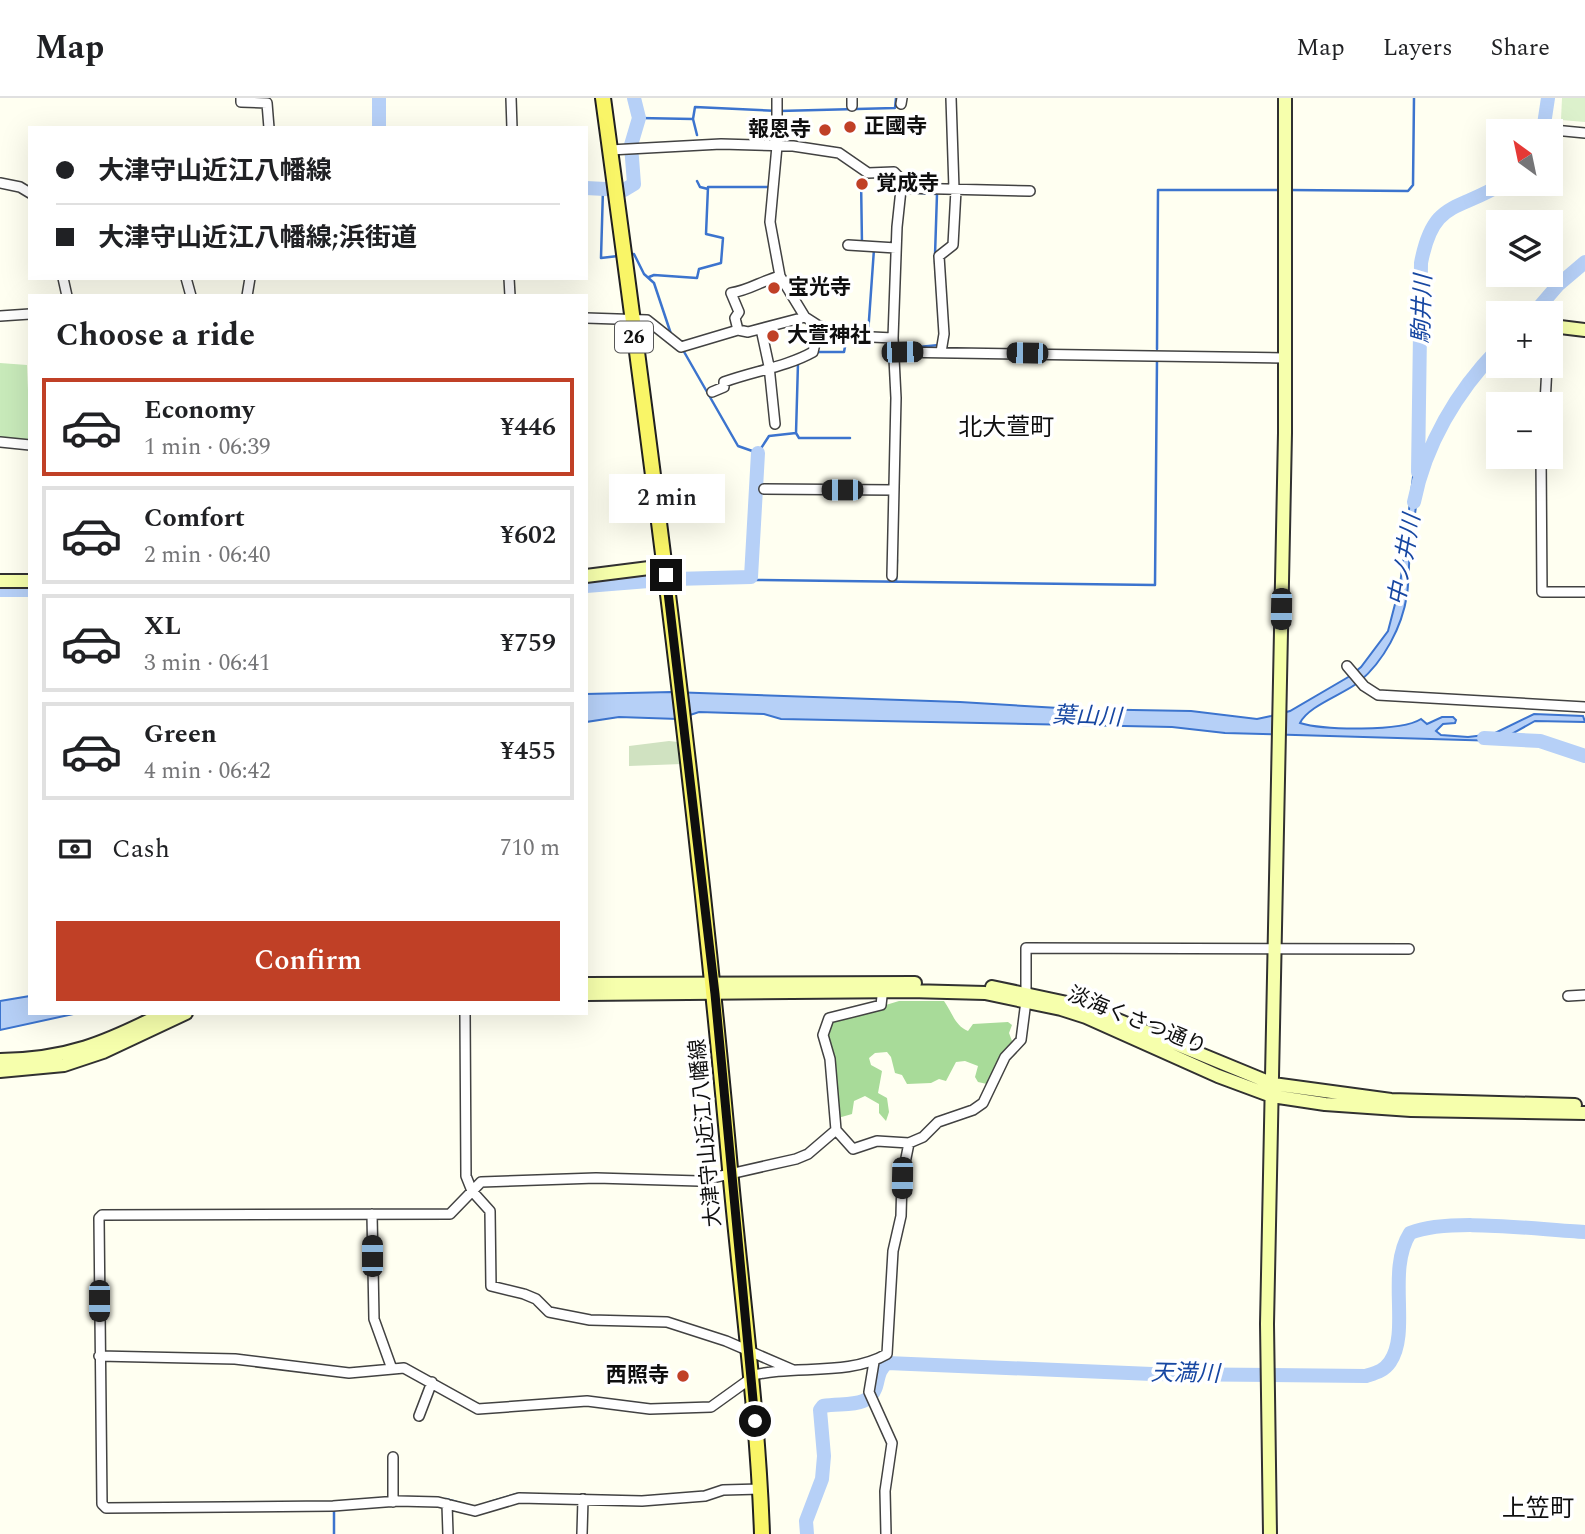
<!DOCTYPE html>
<meta charset="utf-8">
<style>
body{margin:0;font-family:Spectral,"Noto Sans JP",serif;background:#f2f2f2;color:#202124;height:100vh;display:flex;flex-direction:column;font-size:26px;white-space:nowrap}
*{box-sizing:border-box;margin:0}
p{font-size:23px;color:#757577}
.icon{flex:none;width:38px;height:38px;fill:none;stroke:currentColor;stroke-width:2;stroke-linecap:round;stroke-linejoin:round}
.map{position:relative;flex:1;overflow:hidden}
.panel{position:absolute;left:28px;top:196px;width:560px;height:721px;display:flex;flex-direction:column;background:#fff;border-radius:0px;box-shadow:0 7px 28px #0002}
.panel>*{flex:none}
.guide{position:absolute;left:28px;top:28px;width:560px;height:154px;border-radius:0px;box-shadow:0 7px 28px #0002;display:grid;align-content:center;height:154px;padding:0 28px;background:#fff}
.needle{width:46px;rotate:327deg}
.tools{position:absolute;left:1486px;top:21px;display:grid;gap:14px}
.tools a{display:grid;place-items:center;width:77px;height:77px;border-radius:0px;background:#fff;box-shadow:0 7px 28px #0002;font-size:35px}
.end{position:absolute;width:32px;height:32px;margin:-16px;border:9px solid #0f0f0f;background:#fff;box-shadow:0 0 0 4px #fff}
.from{border-radius:50%}
.bubble{position:absolute;height:49px;border-radius:0px;background:#fff;box-shadow:0 7px 28px #0002;font-size:23px;font-weight:600;line-height:49px;text-align:center}
.car{position:absolute;width:21px;height:42px;margin:-21px -10px;border-radius:9px;box-shadow:0 0 5px 2px #0007;background:linear-gradient(#222 24%,#8ab4d8 0 40%,#222 0 76%,#8ab4d8 0 86%,#222 0)}
.guide b{display:flex;align-items:center;gap:24px;height:66px;font-size:26px}
.guide b+b{border-top:2px solid #e0e0e0}
.guide i{width:18px;height:18px;background:#202124}
ul{padding:0;list-style:none}
li{display:flex;align-items:center;gap:21px;height:98px;margin:0 14px 10px;padding:0 14px;border:4px solid #e0e0e0;border-radius:0px}
li div{flex:1}
li b{display:block;font-size:26px}
li em{font-style:normal;font-weight:600}
li.current{border-color:#c04026}
li>.icon{width:63px;height:63px;stroke-width:1.5}
h2{padding:0 28px;font-size:32px;line-height:84px}
.pay{display:flex;align-items:center;gap:18px;height:77px;padding:0 28px;font-size:26px}
.pay p{margin-inline-start:auto}
.cta{display:flex;gap:14px;margin-top:auto;padding:14px 28px}
.cta a{flex:1;height:80px;border-radius:0px;background:#c04026;color:#fff;font-size:28px;font-weight:600;line-height:80px;text-align:center}
header{display:flex;align-items:center;gap:42px;box-sizing:border-box;height:98px;padding:0 35px;background:#fff;border-bottom:2px solid #e0e0e0}
header strong{font-size:33px}
nav{display:flex;gap:38px;margin-inline-start:auto;font-size:24px}
.map>svg:first-child{display:block}
.green{fill:#c8eaba}
.forest{fill:#a8db99}
.cemetery{fill:#d0e2c1}
.pitch{fill:#dcf1cc}
.water{fill:#b6d0f7;stroke:#3c74ce;stroke-width:2}
.lines{fill:none;stroke-linecap:round;stroke-linejoin:round}
.stream{stroke:#3c74ce;stroke-width:2.5}
.river{stroke:#b6d0f7;stroke-width:14}
.street-casing{stroke:#424242;stroke-width:12}
.secondary-casing{stroke:#313131;stroke-width:16}
.primary-casing{stroke:#202020;stroke-width:18}
.street{stroke:#fff;stroke-width:9}
.secondary{stroke:#f6ffac;stroke-width:12}
.primary{stroke:#f9f567;stroke-width:14}
.route{stroke:#0f0f0f;stroke-width:9}
.poi-dot{fill:#c04026;stroke:#fff;stroke-width:2.5}
.labels{text-anchor:middle;dominant-baseline:central;stroke-width:7;stroke-linejoin:round;paint-order:stroke}
.shield{fill:#fff;stroke:#575757;stroke-width:2}
.shield-label{font-size:19px;font-weight:bold;fill:#0f0f0f}
.poi-label{font-size:21px;font-weight:bold;fill:#0f0f0f;stroke:#fff;text-anchor:start}
.street-label{font-size:21px;fill:#0f0f0f;stroke:#fff}
.water-label{font-size:23px;font-style:italic;fill:#1747a2;stroke:#fff}
.quarter-label{font-size:24px;fill:#0f0f0f;stroke:#fff}
</style>
<header>
<strong>Map</strong>
<nav><a>Map</a><a>Layers</a><a>Share</a></nav>
</header>
<div class="map">
<svg width="1585" height="1436" viewBox="0 0 1585 1436">
<rect width="100%" height="100%" fill="#fffff1"/>
<!-- green -->
<path class="green" d="M0 265 27 267 30 343 0 341Z"/>
<!-- forest -->
<path class="forest" d="M899 903H944C952 914 955 928 968 933L973 926 1008 924 1012 927 1009 935 1012 943 987 986 978 984 975 979 978 968 965 963 956 964 946 983 939 981 931 985 907 986 902 977 895 975 891 959 887 954 875 955 869 960 871 967 882 973 878 995 887 1000 889 1014 886 1023 879 1015V1006L865 998 854 1003 852 1016 838 1020 828 940 833 923Z"/>
<!-- cemetery -->
<path class="cemetery" d="M669 643 678 644 682 666 629 668V648Z"/>
<!-- pitch -->
<path class="pitch" d="M1562 0H1585V24L1561 22Z"/>
<!-- water -->
<path class="water" d="M1414 370C1418 394 1417 410 1412 433 1408 453 1410 476 1407 497 1402 529 1384 563 1359 584 1342 597 1308 608 1300 625 1323 632 1401 634 1421 621L1427 626 1442 619H1453L1456 622 1455 625 1443 626 1436 633 1441 637 1468 639 1493 636 1534 616 1583 618 1585 624 1535 623 1499 643 1225 635 1172 629 781 621 764 616 699 614 678 621 619 619 586 624V596L671 594 960 604 1076 611 1191 613 1257 621 1271 618 1290 613 1350 578 1361 569 1388 533 1400 487Z
M30 898V915H78L0 932V903Z"/>
<g class="lines">
<!-- stream -->
<path class="stream" d="M639 20 693 21 695 9 779 13 895 10 896 0
M693 21 697 37
M697 83 700 89 708 91
M603 91 601 160 618 158
M1289 92 1408 93 1413 87 1414 0
M904 94 937 96 935 157
M862 147 861 80 867 78
M629 157 634 156 644 176 654 185 671 236
M935 163 940 237
M649 179 654 177 697 180 699 171 721 165 723 140 706 136 708 89H771
M868 236 874 151
M908 250 939 247
M1157 251 1158 92H1283
M683 252 738 348 758 355 769 338 796 335 799 340H850
M816 254H844L847 238
M796 335 798 265
M751 479 754 482 1155 487 1157 261
M896 483 897 462
M523 1396 642 1399
M446 1401 467 1407
M490 1404 517 1396
M334 1411V1436"/>
<!-- river -->
<path class="river" d="M379 30V0
M1543 33 1548 0
M586 90 624 92 634 86 631 47 639 20 634 0
M1534 215 1558 187 1585 164
M1418 374 1421 165C1433 102 1456 114 1502 86
M1414 404C1425 347 1457 293 1498 251
M586 488 674 481 751 479 758 355
M0 492H30
M1484 640 1540 643 1585 658
M807 1436 806 1423 822 1381 824 1358 820 1312 823 1308C845 1304 871 1312 877 1285 879 1276 880 1271 887 1265L1152 1276 1366 1278C1375 1275 1384 1273 1390 1264 1411 1233 1386 1173 1410 1135 1451 1119 1538 1132 1585 1134"/>
<!-- street casing -->
<g class="street-casing">
<path id="street" d="M241 0V4L267 5 269 30
M511 0 512 30
M777 0V48L770 124 780 178 805 219 819 228 851 238 893 240
M951 0 954 91
M901 6 902 0
M852 8V0
M1533 30 1585 35
M610 52 721 46 793 48 839 55 868 75 894 74 902 82 897 129 893 240 896 300 892 478
M0 85 20 89 30 95
M903 90 1030 93
M848 147 896 150
M63 180 67 198
M186 180 191 198
M509 180 510 198
M247 198 250 180
M0 218 30 216
M586 220 647 222 681 249 738 232 748 234 805 219
M761 231 769 268 775 326
M738 232 735 220 739 214 731 195C750 192 761 183 780 178
M894 254 1284 260
M941 254 944 236 939 158 953 147 956 92
M712 294 724 289V284C754 273 786 269 813 254L819 228
M1545 306 1547 268
M0 344 30 347
M1541 359 1542 494H1585
M764 391 894 392
M1347 568 1364 588 1378 597 1585 609
M883 890 881 907 829 920 823 937 830 961 836 1032 853 1051 877 1043 909 1045 923 1039 938 1024 973 1012 983 1005 1005 959 1021 942 1026 903V850L1409 851
M1568 898 1585 897
M465 915 466 1078 472 1093 490 1113 491 1188 524 1196 536 1201 549 1214 590 1222 667 1224 726 1243 793 1272
M372 1116 374 1221 392 1271
M99 1258 235 1261 349 1275 404 1270 478 1311 587 1303 650 1311 711 1309 750 1281
M874 1264 869 1294 892 1345 885 1393 886 1436
M750 1278C794 1266 847 1279 887 1256L893 1153 901 1118 902 1080 909 1045
M419 1318 432 1284
M393 1359V1404
M761 1391 723 1392 705 1398 642 1403 519 1400 475 1413 438 1404 398 1403 333 1408 106 1410 102 1406 99 1120 102 1117 450 1116 481 1084 596 1080 699 1083 796 1061 808 1056 836 1032
M447 1406 448 1436
M582 1436 583 1401"/>
</g>
<!-- secondary casing -->
<g class="secondary-casing">
<path id="secondary" d="M1552 228 1585 232
M586 478 665 468
M0 483H30
M586 886 915 885
M992 889 1086 909 1273 986 1391 1002 1575 1007
M586 896 910 893 985 895 1061 911 1086 919 1218 978 1272 998 1325 1006 1411 1012 1585 1015
M0 962C67 961 105 945 164 915
M0 973 64 967 103 954 186 915
M1270 1436 1267 1226 1285 335V0"/>
</g>
<!-- primary casing -->
<g class="primary-casing">
<path id="primary" d="M603 0C652 360 699 720 731 1082 742 1200 758 1318 762 1436"/>
</g>
<!-- street -->
<use href="#street" class="street"/>
<!-- secondary -->
<use href="#secondary" class="secondary"/>
<!-- primary -->
<use href="#primary" class="primary"/>
</g>
<g class="lines">
<!-- route -->
<path class="route" d="M666 477 715 896 755 1323"/>
</g>
<!-- markers -->
<g class="poi-dot">
<circle cx="850" cy="29" r="7"/>
<circle cx="825" cy="32" r="7"/>
<circle cx="862" cy="86" r="7"/>
<circle cx="774" cy="190" r="7"/>
<circle cx="773" cy="238" r="7"/>
<circle cx="683" cy="1278" r="7"/>
</g>
<g class="labels">
<!-- shield labels -->
<rect class="shield" x="615" y="223.5" width="38" height="31" rx="5"/>
<g class="shield-label">
<text x="634" y="239">26</text>
</g>
<!-- poi labels -->
<g class="poi-label">
<text x="864" y="29">正國寺</text>
<text x="811" y="32" text-anchor="end">報恩寺</text>
<text x="876" y="86">覚成寺</text>
<text x="788" y="190">宝光寺</text>
<text x="787" y="238">大萱神社</text>
<text x="669" y="1278" text-anchor="end">西照寺</text>
</g>
<!-- street labels -->
<g class="street-label">
<text transform="translate(1137 923) rotate(22)">淡海くさつ通り</text>
<text transform="translate(706 1035) rotate(-95)">大津守山近江八幡線</text>
</g>
<!-- water labels -->
<g class="water-label">
<text transform="translate(1423 211) rotate(-88)">駒井川</text>
<text transform="translate(1405 462) rotate(-80)">中ノ井川</text>
<text transform="translate(1087 619) rotate(2)">葉山川</text>
<text transform="translate(1185 1276) rotate(1)">天満川</text>
</g>
<!-- quarter labels -->
<g class="quarter-label">
<text x="1006" y="330">北大萱町</text>
<text x="1538" y="1411">上笠町</text>
</g>
</g>
</svg>
<div class="tools">
<a><svg class="needle" viewBox="-14 -14 28 28"><path d="M0-13l5 13h-10z" fill="#e53935"/><path d="M0 13l5-13h-10z" fill="#757577"/></svg></a>
<a><svg class="icon" aria-label="layers" viewBox="0 0 24 24"><path d="M12 4l9 5-9 5-9-5zM3 14l9 5 9-5"/></svg></a>
<a>+</a>
<a>−</a>
</div>
<i class="end from" style="left:755px;top:1323px"></i>
<i class="end" style="left:666px;top:477px"></i>
<div class="bubble" style="left:609px;top:376px;width:116px">2 min</div>
<i class="car" style="left:902px;top:254px;rotate:89deg"></i>
<i class="car" style="left:1027px;top:255px;rotate:271deg"></i>
<i class="car" style="left:842px;top:392px;rotate:270deg"></i>
<i class="car" style="left:1281px;top:511px;rotate:181deg"></i>
<i class="car" style="left:902px;top:1080px;rotate:181deg"></i>
<i class="car" style="left:372px;top:1158px;rotate:0deg"></i>
<i class="car" style="left:99px;top:1203px;rotate:180deg"></i>
<div class="guide">
<b><i class="from"></i>大津守山近江八幡線</b>
<b><i></i>大津守山近江八幡線;浜街道</b>
</div>
<section class="panel">
<h2>Choose a ride</h2>
<ul>
<li class="current"><svg class="icon" aria-label="car" viewBox="0 0 24 24"><path d="M5 17H2v-5l4-1 3-4h7l3 4 3 1v5h-3M9 17h6M6 11h13"/><circle cx="7" cy="17" r="2"/><circle cx="17" cy="17" r="2"/></svg><div><b>Economy</b><p>1 min · 06:39</p></div><em>¥446</em></li>
<li><svg class="icon" aria-label="car" viewBox="0 0 24 24"><path d="M5 17H2v-5l4-1 3-4h7l3 4 3 1v5h-3M9 17h6M6 11h13"/><circle cx="7" cy="17" r="2"/><circle cx="17" cy="17" r="2"/></svg><div><b>Comfort</b><p>2 min · 06:40</p></div><em>¥602</em></li>
<li><svg class="icon" aria-label="car" viewBox="0 0 24 24"><path d="M5 17H2v-5l4-1 3-4h7l3 4 3 1v5h-3M9 17h6M6 11h13"/><circle cx="7" cy="17" r="2"/><circle cx="17" cy="17" r="2"/></svg><div><b>XL</b><p>3 min · 06:41</p></div><em>¥759</em></li>
<li><svg class="icon" aria-label="car" viewBox="0 0 24 24"><path d="M5 17H2v-5l4-1 3-4h7l3 4 3 1v5h-3M9 17h6M6 11h13"/><circle cx="7" cy="17" r="2"/><circle cx="17" cy="17" r="2"/></svg><div><b>Green</b><p>4 min · 06:42</p></div><em>¥455</em></li>
</ul>
<div class="pay"><svg class="icon" aria-label="cash" viewBox="0 0 24 24"><path d="M3 7h18v10H3z"/><circle cx="12" cy="12" r="2"/></svg>Cash<p>710 m</p></div>
<div class="cta"><a>Confirm</a></div>
</section>
</div>
